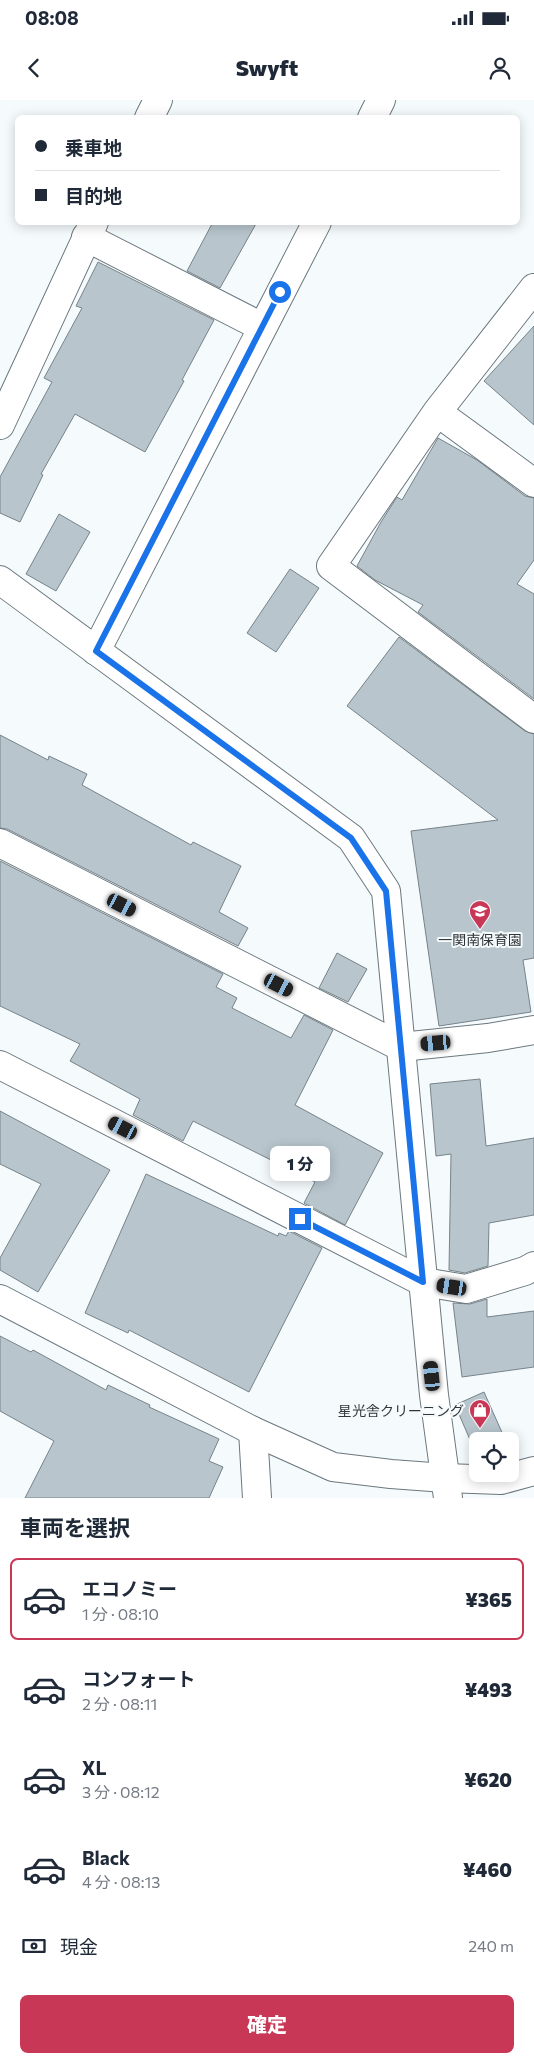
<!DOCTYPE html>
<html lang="ja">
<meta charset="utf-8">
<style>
body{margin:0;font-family:Commissioner,"Noto Sans JP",sans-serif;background:#f6f6f7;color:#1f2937;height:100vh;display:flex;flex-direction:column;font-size:19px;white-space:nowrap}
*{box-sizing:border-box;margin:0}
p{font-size:16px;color:#747a83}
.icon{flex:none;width:28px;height:28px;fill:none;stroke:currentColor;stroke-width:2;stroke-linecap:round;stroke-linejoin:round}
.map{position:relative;height:1398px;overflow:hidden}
.side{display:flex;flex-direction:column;background:#fff;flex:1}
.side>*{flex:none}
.top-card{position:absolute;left:15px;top:15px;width:505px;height:110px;border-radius:8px;box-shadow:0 2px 12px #0003;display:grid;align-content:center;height:110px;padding:0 20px;background:#fff}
.fabs{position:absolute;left:469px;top:1332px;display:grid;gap:10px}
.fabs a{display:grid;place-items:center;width:50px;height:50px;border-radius:8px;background:#fff;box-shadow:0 2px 12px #0003;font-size:25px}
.end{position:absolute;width:22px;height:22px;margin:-11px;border:6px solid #1a73e8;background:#fff;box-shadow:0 0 0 2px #fff}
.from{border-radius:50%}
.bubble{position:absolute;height:35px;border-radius:8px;background:#fff;box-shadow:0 2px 12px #0003;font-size:16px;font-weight:800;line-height:35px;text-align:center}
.car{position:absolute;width:15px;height:30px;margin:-15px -8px;border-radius:6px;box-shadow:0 0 4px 1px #0007;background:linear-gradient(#222 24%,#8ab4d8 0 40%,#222 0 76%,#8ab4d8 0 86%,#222 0)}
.top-card b{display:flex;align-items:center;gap:18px;height:48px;font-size:19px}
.top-card b+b{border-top:1px solid #e0e1e3}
.top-card i{width:12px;height:12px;background:#1f2937}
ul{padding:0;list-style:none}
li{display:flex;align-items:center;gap:15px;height:82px;margin:0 10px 8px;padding:0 10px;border:2px solid transparent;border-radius:8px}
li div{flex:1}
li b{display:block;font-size:19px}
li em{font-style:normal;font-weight:800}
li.current{border-color:#c83856}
li>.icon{width:45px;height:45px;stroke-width:1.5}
h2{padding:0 20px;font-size:22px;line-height:60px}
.pay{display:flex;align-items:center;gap:12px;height:55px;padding:0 20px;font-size:19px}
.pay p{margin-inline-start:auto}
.primary-button{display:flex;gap:10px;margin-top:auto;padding:10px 20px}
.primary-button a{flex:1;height:58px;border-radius:8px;background:#c83856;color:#fff;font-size:20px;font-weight:800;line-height:58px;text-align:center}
.status{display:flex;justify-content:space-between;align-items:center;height:35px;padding:0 25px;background:#fff;direction:ltr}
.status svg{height:14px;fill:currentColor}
header{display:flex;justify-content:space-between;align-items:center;height:65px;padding:0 20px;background:#fff;font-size:22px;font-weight:800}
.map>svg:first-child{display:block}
.building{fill:#b8c5cd;stroke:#768389}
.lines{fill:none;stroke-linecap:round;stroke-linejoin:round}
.minor-casing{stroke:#6b787e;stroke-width:30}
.tertiary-casing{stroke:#6b787e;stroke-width:30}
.minor{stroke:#fff;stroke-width:28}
.tertiary{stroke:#fff;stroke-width:28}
.route{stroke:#1a73e8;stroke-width:6}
.labels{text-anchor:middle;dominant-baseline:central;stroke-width:4;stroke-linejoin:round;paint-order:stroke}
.poi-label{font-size:14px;fill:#313639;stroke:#f5fafd}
</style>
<div class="status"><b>08:08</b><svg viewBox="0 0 49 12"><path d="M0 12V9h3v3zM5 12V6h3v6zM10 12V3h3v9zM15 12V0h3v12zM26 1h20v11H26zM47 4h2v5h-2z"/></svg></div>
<header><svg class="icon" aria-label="back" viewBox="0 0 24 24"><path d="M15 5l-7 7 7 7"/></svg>Swyft<svg class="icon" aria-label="person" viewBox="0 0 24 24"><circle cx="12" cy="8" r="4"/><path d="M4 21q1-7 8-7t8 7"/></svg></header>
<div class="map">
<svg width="534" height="1398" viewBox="0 0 534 1398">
<rect width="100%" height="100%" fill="#f5fafd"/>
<!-- building -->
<path class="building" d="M213 122H257L220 188 187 171Z
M98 162 214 220 182 280 184 281 145 352 75 314 41 374 43 375 20 422 0 413V377L52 282 44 278 82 208 76 206Z
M534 226V325L484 281Z
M438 338 477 360 525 396 534 398V460L517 484 534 494V599L418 512 423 505 375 480 357 466 381 422 397 397 402 400Z
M59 414 90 432 56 491 26 474Z
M290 469 319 488 276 552 247 533Z
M399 537 525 631 534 634V858L523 860 531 912 439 926 411 731 498 720 347 606Z
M0 635 48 660 49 656 87 674 82 685 191 745 193 742 241 766 219 812 248 828 238 846 7 729 0 728Z
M0 761 223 874 216 887 237 898 232 908 291 938 304 915 333 930 295 1005 383 1053 345 1125 304 1103 315 1082 193 1021 183 1041 133 1015 140 999 70 961 80 944 0 906Z
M337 853 367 869 348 902 319 888Z
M480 979 486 1046 534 1038V1115L489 1123 488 1166 465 1173 449 1170 451 1054 436 1056 430 984Z
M0 1011 110 1070 38 1192 0 1170V1158L41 1084 0 1064Z
M146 1074 278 1136 279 1133 286 1136 289 1131 322 1148 249 1292 129 1230 128 1233 85 1213Z
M487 1199V1217L534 1211V1267L462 1277 453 1203 470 1204Z
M0 1236 31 1252 33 1250 106 1290 108 1285 150 1305 149 1307 219 1339 209 1361 223 1367 209 1398H25L54 1341 0 1311Z
M484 1292 504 1337 493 1341H478V1348L474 1349 455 1305Z"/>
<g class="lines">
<!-- minor casing -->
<g class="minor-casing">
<path id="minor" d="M372 18 381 0
M86 137 262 227
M534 188 437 312 331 466 534 619
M437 312 534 383
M96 551 317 122
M0 743 401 947 488 938 534 930
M0 965 423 1182 466 1189 525 1171 534 1166
M253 1331 257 1398
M445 1378 501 1380 534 1371"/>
</g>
<!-- tertiary casing -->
<g class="tertiary-casing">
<path id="tertiary" d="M149 18 158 0
M0 325 94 122
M0 480 351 738 386 791 434 1295 448 1398
M0 1199 253 1331 333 1367 391 1374 445 1378"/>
</g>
<!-- minor -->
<use href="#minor" class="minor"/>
<!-- tertiary -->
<use href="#tertiary" class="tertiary"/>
</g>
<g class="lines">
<!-- route -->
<path class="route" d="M280 192 96 551 351 738 386 791 423 1182 300 1119"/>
</g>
<!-- icons -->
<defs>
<g id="school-pin" transform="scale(1.125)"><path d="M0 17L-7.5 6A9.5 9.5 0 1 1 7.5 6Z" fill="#c83856" stroke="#f5fafd"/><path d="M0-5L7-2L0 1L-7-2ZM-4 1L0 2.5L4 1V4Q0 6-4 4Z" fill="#fff"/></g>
<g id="shop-pin" transform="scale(1.125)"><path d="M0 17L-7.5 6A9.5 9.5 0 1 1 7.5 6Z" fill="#c83856" stroke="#f5fafd"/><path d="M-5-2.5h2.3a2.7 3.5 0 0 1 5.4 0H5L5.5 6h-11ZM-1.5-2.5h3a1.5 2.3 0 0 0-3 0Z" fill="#fff"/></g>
</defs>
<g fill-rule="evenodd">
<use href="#school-pin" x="480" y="811"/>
<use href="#shop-pin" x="480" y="1310"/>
</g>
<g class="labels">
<!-- poi labels -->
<g class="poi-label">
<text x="480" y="839">一関南保育園</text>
<text x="464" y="1310" text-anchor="end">星光舎クリーニング</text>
</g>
</g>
</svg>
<div class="fabs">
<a><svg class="icon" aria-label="locate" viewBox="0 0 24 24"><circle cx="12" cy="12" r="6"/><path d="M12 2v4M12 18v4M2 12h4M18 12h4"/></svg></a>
</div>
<i class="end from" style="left:280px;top:192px"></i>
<i class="end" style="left:300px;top:1119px"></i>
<div class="bubble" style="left:270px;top:1046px;width:60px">1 分</div>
<i class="car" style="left:122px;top:805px;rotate:117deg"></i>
<i class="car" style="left:279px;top:885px;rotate:117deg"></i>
<i class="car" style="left:436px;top:943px;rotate:265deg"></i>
<i class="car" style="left:123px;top:1028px;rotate:297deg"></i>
<i class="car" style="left:452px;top:1187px;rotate:279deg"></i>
<i class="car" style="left:432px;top:1276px;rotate:354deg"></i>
<div class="top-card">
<b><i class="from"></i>乗車地</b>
<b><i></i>目的地</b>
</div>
</div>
<section class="side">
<h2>車両を選択</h2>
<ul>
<li class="current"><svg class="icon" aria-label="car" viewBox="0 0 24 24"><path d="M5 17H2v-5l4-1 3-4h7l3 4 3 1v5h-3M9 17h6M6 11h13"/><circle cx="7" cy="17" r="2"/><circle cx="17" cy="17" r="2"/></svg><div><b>エコノミー</b><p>1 分 · 08:10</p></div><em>¥365</em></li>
<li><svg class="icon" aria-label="car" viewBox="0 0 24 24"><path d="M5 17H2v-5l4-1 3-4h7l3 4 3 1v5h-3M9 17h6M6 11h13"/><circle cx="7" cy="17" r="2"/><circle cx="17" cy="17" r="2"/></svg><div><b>コンフォート</b><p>2 分 · 08:11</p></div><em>¥493</em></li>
<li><svg class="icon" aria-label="car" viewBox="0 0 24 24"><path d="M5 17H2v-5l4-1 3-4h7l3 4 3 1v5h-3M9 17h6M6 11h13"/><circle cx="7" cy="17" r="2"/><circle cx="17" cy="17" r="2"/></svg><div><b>XL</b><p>3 分 · 08:12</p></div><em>¥620</em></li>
<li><svg class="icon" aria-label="car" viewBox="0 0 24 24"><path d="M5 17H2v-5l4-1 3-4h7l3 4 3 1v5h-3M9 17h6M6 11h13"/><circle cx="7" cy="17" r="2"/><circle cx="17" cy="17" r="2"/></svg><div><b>Black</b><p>4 分 · 08:13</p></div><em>¥460</em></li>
</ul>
<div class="pay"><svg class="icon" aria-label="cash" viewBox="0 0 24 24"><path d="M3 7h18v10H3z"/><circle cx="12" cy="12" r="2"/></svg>現金<p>240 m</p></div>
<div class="primary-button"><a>確定</a></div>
</section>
